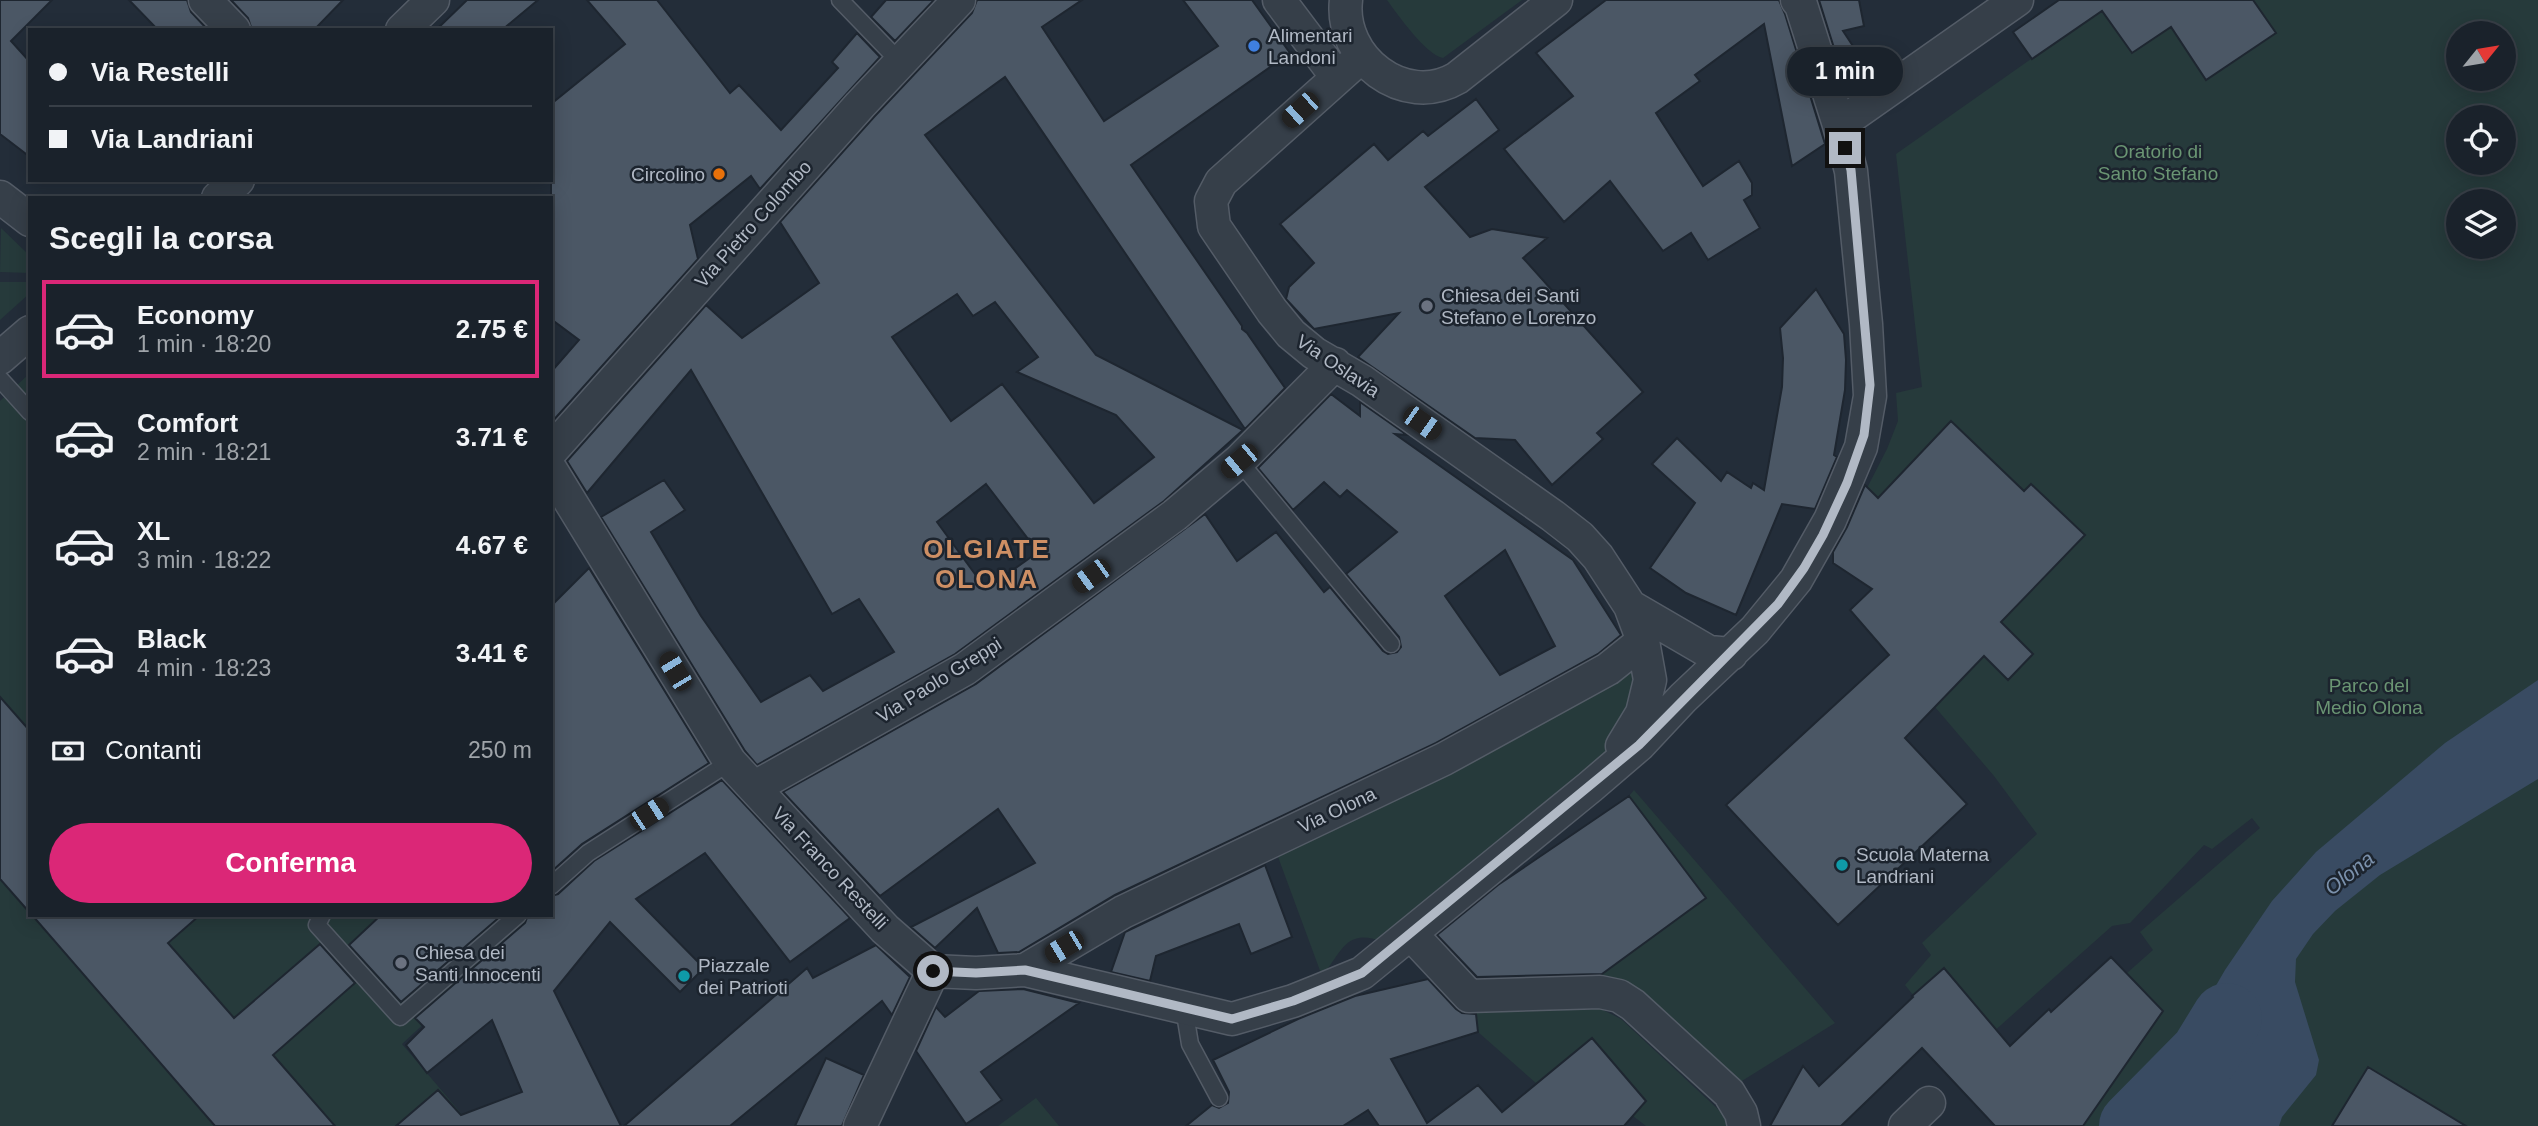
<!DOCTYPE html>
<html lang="it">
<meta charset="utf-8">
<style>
body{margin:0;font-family:Arial,sans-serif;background:#232a33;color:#f1f3f6;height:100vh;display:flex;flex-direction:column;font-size:26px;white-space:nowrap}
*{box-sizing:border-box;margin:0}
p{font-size:23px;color:#9fa4a9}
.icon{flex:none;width:38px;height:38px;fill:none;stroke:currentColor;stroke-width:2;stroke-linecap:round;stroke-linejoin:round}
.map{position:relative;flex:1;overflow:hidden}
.details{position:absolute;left:28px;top:196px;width:525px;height:721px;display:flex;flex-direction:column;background:#1a222b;border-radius:0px;box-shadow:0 4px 18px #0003,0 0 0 2px #383f47}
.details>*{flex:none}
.guide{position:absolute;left:28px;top:28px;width:525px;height:154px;border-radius:0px;box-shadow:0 4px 18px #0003,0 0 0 2px #383f47;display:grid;align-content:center;height:154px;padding:0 21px;background:#1a222b}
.needle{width:46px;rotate:60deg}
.buttons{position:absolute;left:2446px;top:21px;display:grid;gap:14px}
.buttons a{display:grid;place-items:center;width:70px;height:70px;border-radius:50%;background:#1a222b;box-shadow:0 4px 18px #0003,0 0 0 2px #383f47;font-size:35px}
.end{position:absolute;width:32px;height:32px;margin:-16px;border:9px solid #b1b9c5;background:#111;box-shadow:0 0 0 4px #111}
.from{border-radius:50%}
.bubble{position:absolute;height:49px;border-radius:24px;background:#1a222b;box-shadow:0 4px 18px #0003,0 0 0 2px #383f47;font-size:23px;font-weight:700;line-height:49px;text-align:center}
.car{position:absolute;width:21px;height:42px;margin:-21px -10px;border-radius:9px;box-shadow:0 0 5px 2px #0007;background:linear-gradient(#222 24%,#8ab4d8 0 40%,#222 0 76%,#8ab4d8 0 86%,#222 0)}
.guide b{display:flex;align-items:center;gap:24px;height:66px;font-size:26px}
.guide b+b{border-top:2px solid #383f47}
.guide i{width:18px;height:18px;background:#f1f3f6}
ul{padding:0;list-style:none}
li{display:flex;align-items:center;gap:21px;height:98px;margin:0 14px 10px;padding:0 7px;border:4px solid transparent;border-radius:0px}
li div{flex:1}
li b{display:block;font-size:26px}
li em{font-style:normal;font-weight:700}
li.current{border-color:#db2777}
li>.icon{width:63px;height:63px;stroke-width:1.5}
h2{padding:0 21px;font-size:32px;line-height:84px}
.pay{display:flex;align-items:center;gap:18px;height:77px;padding:0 21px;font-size:26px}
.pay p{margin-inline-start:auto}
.primary-button{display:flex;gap:14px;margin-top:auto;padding:14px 21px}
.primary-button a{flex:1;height:80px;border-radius:42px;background:#db2777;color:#fff;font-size:28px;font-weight:700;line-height:80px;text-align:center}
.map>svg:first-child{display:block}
.green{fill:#263a3b;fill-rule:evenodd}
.water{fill:#394b62}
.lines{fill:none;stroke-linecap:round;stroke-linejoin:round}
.river{stroke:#394b62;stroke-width:70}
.building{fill:#4b5765;stroke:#1e2630;stroke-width:2;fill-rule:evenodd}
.lane-casing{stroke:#545c67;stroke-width:19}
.street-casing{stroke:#545c67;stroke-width:35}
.lane{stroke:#363f49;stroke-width:16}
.street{stroke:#363f49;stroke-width:32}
.route{stroke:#b1b9c5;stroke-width:9}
.shop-dot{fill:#3f7fe0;stroke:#1c242e;stroke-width:2.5}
.food-dot{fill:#e8710a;stroke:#1c242e;stroke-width:2.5}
.worship-dot{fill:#6b7280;stroke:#1c242e;stroke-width:2.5}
.culture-dot{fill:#0f9aa8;stroke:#1c242e;stroke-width:2.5}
.labels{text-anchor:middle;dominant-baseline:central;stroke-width:5;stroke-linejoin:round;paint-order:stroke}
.poi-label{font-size:19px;fill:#b1b9c5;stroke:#1c242e;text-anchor:start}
.park-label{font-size:19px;fill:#6a9573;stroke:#1c242e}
.street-label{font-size:19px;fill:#b1b9c5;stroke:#1c242e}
.water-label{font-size:21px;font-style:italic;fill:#7b91ac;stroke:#1c242e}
.district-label{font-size:26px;font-weight:bold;letter-spacing:2px;fill:#ce8f64;stroke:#1c242e}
</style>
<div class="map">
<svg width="2538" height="1126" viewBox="0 0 2538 1126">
<rect width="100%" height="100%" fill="#232d39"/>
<!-- green -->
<path class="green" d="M1387 0H1522L1443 58C1426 55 1398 15 1387 0Z
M2059 0H2538V1126H2083L2163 1012 2127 973 2153 950 2140 932 2260 828 2252 818 2212 849 2204 845 2130 923 2112 926 1964 1058 1905 985 1931 955 1922 943 2037 834 1994 776 1935 707 1984 656 2008 680 2032 654 1867 488 1887 449 1898 421 1896 393 1922 387 1896 154 2031 59 2013 32ZM2459 33H2504V79H2459ZM2459 117H2504V163H2459ZM2459 201H2504V247H2459Z
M1 228 30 256V273L0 272Z
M0 282H30V293L0 320Z
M30 373V915H541L402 1044 472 1126H0V401Z
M1635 657 1637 672 1621 733 1596 766 1383 942C1346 927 1342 952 1322 976L1274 846Z
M1634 790 1835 1023 1737 1084 1585 986 1705 898 1629 796Z
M1597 1007 1621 1019 1722 1113 1728 1126H1646L1633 1116 1625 1126H1620L1646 1100 1592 1038 1537 1084 1478 1032 1475 1011Z
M1036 1098 1059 1126H998Z"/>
<!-- water -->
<path class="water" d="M2538 680V779L2380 875 2335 911 2313 934 2296 959 2295 982 2319 1060 2316 1075 2282 1117 2279 1126H2179L2164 1075 2225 970 2272 901 2316 852 2445 743Z"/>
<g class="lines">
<!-- river -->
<path class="river" d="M2134 1126 2205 1054 2227 1018"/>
</g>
<!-- building -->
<path class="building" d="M0 0H52L11 41 30 62V157L0 134Z
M129 0H187L191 12 208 30H158Z
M231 0H343L314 30H252L248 18Z
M467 0H538L502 30H436Z
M587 0H657L730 93 739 85 781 130 838 68 832 62 857 33 880 57 760 189 751 176 690 225 698 259 551 423V372L579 340 551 319V104L625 44Z
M886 0H934L895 41 871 17Z
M977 0H1082L1042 27 1104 121 1218 46 1183 0H1252L1290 53 1131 165 1242 326V329L1247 333 1285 388 1245 429 1005 77 925 135 1096 355 1243 430 1164 501 955 654 757 765 745 751 601 517 664 480 685 510 651 532 701 616 761 702 810 675 823 691 894 652 859 599 832 614 691 370 587 493 567 461 706 305 742 338 819 283 780 222 874 117 972 13ZM957 294 973 316 995 302 1038 357 1017 372 1116 415 1154 457 1094 503 1002 384 951 421 892 337ZM986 484 1038 552 986 589 937 522Z
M1606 0H1779L1785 14 1825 144 1792 166 1764 24 1695 75 1700 81 1656 113 1703 186 1739 161 1752 183V195L1744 200 1760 228 1708 260 1691 233 1663 251 1610 181 1564 222 1504 149 1573 96 1536 53Z
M1819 0H1859L1864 26 1843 31 1874 78 1849 96Z
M2059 0H2253L2276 33 2206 80 2171 27 2132 53 2102 11 2032 59 2013 32Z
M1476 99 1499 130 1425 187 1470 237 1492 229 1547 238 1523 258 1643 392 1597 433 1603 439 1552 485 1515 440 1475 438 1358 357 1399 313 1314 329 1286 299 1289 287 1314 263 1280 224 1374 144 1388 160 1423 131 1428 136Z
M1816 289 1844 334 1846 360 1845 390 1834 455 1837 457 1815 509 1782 504 1736 615 1686 593 1650 568 1695 503 1652 464 1677 438 1721 481 1727 472 1751 488 1753 483 1764 490 1782 387 1783 358 1780 328Z
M1331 394 1360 416V402L1407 435 1395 434 1573 560 1621 635 1598 654 1436 743 1115 895 1019 952 998 953 977 908 935 948 911 927 1035 863 998 809 880 896 783 792 976 684 1205 514 1237 561 1276 532 1324 592 1330 587 1383 651 1388 654 1397 652 1401 647 1399 637 1346 574 1397 532 1347 490 1340 497 1324 482 1293 510 1258 468ZM1505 550 1555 646 1500 675 1445 596Z
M1951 421 2024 491 2031 484 2085 535 2001 622 2033 654 2008 680 1984 656 1905 738 1967 804 1838 925 1726 805 1889 655 1850 610 1872 589 1833 563V552L1847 527 1865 485 1878 498Z
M589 568 709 763 582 844 551 872V606Z
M0 697 30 731V913L0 879Z
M722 780 850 918 790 962 705 853 636 899 704 968 680 992 610 922 554 991 621 1126H396L438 1090 461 1115 522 1092 492 1020 427 1073 406 1045 424 1027 415 1018 525 923 528 915H551V896L558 894 594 861Z
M1629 796 1706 898 1602 974 1477 977 1437 935 1498 885Z
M1265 865 1292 937 1251 954 1239 924 1156 956 1150 981 1111 972 1125 932Z
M32 915H200L168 943 234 1018 320 944 355 983 273 1055 335 1126H215Z
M381 915H502L401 1002 349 945Z
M876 945 910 977 892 1015 882 1001 730 1126H624L807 968 813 978Z
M2111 957 2163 1011 2083 1126H1995L1922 1048 1841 1126H1770L1803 1066 1819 1086 1913 997 1912 996 1944 968 2010 1046 2049 1009 2051 1012Z
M1428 979 1456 1009 1462 1013 1476 1014 1478 1032 1391 1059 1427 1123 1478 1085 1502 1112 1592 1038 1646 1101 1624 1126H1379L1368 1110 1343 1126H1186L1212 1105 1219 1108 1228 1103 1229 1092 1213 1060 1298 1019 1355 996Z
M1023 989 1079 1003 981 1072 1002 1100 966 1124 916 1051 936 1007 945 1017 979 991Z
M826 1058 864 1075 842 1126H795Z
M2368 1067 2466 1126H2332Z"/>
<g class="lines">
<!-- lane casing -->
<g class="lane-casing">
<path id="lane" d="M840 0 900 62
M0 379 30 412
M1239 461 1391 644
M551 886 588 853 730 762
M322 915 317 925 400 1017 518 915
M1184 1008 1190 1044 1219 1098"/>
</g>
<!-- street casing -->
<g class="street-casing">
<path id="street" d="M205 0 234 30
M1279 0 1337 77
M1346 0C1339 58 1404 109 1457 78L1556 0
M402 30 433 0
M1362 56 1221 182 1211 201 1214 226 1272 311 1291 334 1314 353 1362 381 1553 516 1580 537 1598 557 1630 606 1643 641 1650 680 1642 713 1622 746
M1839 125 2017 0
M0 197 30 220
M218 198 238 180
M0 358 30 332
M551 451 860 105 959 0
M551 470 730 762 885 929 933 971
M1630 606 1709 652 1731 654
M755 787 965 669 1175 515 1239 461 1335 364
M1411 934 1469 996 1600 992 1619 996 1633 1005 1729 1093 1741 1113 1744 1126
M1025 970 1123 912 1444 759 1608 669 1643 641
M933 971 976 973 1025 970 1232 1019 1293 1001 1318 991 1362 973 1590 787 1639 745 1683 698 1755 630 1796 580 1830 520 1861 447 1870 396 1866 324 1851 171 1839 125 1801 5 1797 0
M860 1126 933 971
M1905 1126 1929 1103"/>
</g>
<!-- lane -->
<use href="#lane" class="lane"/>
<!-- street -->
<use href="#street" class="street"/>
</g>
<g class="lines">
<!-- route -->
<path class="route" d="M933 971 976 973 1025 970 1232 1019 1293 1001 1362 973 1639 745 1778 604 1804 568 1823 535 1847 483 1864 435 1870 385 1851 170 1845 148"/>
</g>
<!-- markers -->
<circle class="shop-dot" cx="1254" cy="46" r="7"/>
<circle class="food-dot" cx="719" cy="174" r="7"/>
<g class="worship-dot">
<circle cx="1427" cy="306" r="7"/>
<circle cx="401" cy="963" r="7"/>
</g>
<g class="culture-dot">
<circle cx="1842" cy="865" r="7"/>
<circle cx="684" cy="976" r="7"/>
</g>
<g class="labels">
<!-- poi labels -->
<g class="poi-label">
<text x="1268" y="35">Alimentari<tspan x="1268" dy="22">Landoni</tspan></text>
<text x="705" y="174" text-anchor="end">Circolino</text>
<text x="1441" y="295">Chiesa dei Santi<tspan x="1441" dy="22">Stefano e Lorenzo</tspan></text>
<text x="1856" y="854">Scuola Materna<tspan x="1856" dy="22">Landriani</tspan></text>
<text x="415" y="952">Chiesa dei<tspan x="415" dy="22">Santi Innocenti</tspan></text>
<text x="698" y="965">Piazzale<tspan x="698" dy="22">dei Patrioti</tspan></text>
</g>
<!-- park labels -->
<g class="park-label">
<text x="2158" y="151">Oratorio di<tspan x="2158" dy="22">Santo Stefano</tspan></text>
<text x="2369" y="685">Parco del<tspan x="2369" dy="22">Medio Olona</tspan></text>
</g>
<!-- street labels -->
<g class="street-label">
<text transform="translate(753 224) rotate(-48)">Via Pietro Colombo</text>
<text transform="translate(1338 366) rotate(34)">Via Oslavia</text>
<text transform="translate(939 680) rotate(-32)">Via Paolo Greppi</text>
<text transform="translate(1337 810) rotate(-25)">Via Olona</text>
<text transform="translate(830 868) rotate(47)">Via Franco Restelli</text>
</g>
<!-- water labels -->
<g class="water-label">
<text transform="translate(2349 873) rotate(-38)">Olona</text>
</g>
<!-- district labels -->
<g class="district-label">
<text x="987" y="549">OLGIATE<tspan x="987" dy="30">OLONA</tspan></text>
</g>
</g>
</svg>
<div class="buttons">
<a><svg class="needle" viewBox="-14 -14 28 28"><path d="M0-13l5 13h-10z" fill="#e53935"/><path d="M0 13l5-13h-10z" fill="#9fa4a9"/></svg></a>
<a><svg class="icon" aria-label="locate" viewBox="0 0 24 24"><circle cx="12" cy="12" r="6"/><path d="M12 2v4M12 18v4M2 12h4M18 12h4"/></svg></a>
<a><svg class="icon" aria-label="layers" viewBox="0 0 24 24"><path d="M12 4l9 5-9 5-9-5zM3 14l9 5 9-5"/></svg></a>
</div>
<i class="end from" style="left:933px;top:971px"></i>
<i class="end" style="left:1845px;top:148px"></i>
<div class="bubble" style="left:1787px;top:47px;width:116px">1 min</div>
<i class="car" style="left:1300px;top:110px;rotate:228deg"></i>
<i class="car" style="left:1422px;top:423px;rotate:125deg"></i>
<i class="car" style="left:1239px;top:461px;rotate:230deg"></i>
<i class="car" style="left:1091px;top:576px;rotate:234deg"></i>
<i class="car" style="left:675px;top:671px;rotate:329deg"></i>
<i class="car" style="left:649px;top:814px;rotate:57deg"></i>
<i class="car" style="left:1064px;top:947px;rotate:239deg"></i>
<div class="guide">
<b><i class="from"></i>Via Restelli</b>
<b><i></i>Via Landriani</b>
</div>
<section class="details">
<h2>Scegli la corsa</h2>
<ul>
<li class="current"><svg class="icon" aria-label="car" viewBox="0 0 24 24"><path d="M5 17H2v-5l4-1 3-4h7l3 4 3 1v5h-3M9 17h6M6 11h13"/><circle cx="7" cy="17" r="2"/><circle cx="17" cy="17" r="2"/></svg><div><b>Economy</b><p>1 min · 18:20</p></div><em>2.75 €</em></li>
<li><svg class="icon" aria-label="car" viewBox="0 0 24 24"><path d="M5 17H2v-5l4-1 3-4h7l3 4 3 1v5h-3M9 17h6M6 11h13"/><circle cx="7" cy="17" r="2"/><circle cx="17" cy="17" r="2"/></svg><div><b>Comfort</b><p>2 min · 18:21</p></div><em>3.71 €</em></li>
<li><svg class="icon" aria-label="car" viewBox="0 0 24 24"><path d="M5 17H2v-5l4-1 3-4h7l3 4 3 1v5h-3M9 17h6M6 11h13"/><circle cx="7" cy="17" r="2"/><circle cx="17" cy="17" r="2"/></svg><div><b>XL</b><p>3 min · 18:22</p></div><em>4.67 €</em></li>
<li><svg class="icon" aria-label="car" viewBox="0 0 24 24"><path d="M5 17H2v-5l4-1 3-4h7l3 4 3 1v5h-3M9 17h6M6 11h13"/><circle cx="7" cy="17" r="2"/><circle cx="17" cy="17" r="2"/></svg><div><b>Black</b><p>4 min · 18:23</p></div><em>3.41 €</em></li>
</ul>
<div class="pay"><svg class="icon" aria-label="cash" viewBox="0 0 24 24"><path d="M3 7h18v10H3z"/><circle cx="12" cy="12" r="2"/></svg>Contanti<p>250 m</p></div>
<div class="primary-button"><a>Conferma</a></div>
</section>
</div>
